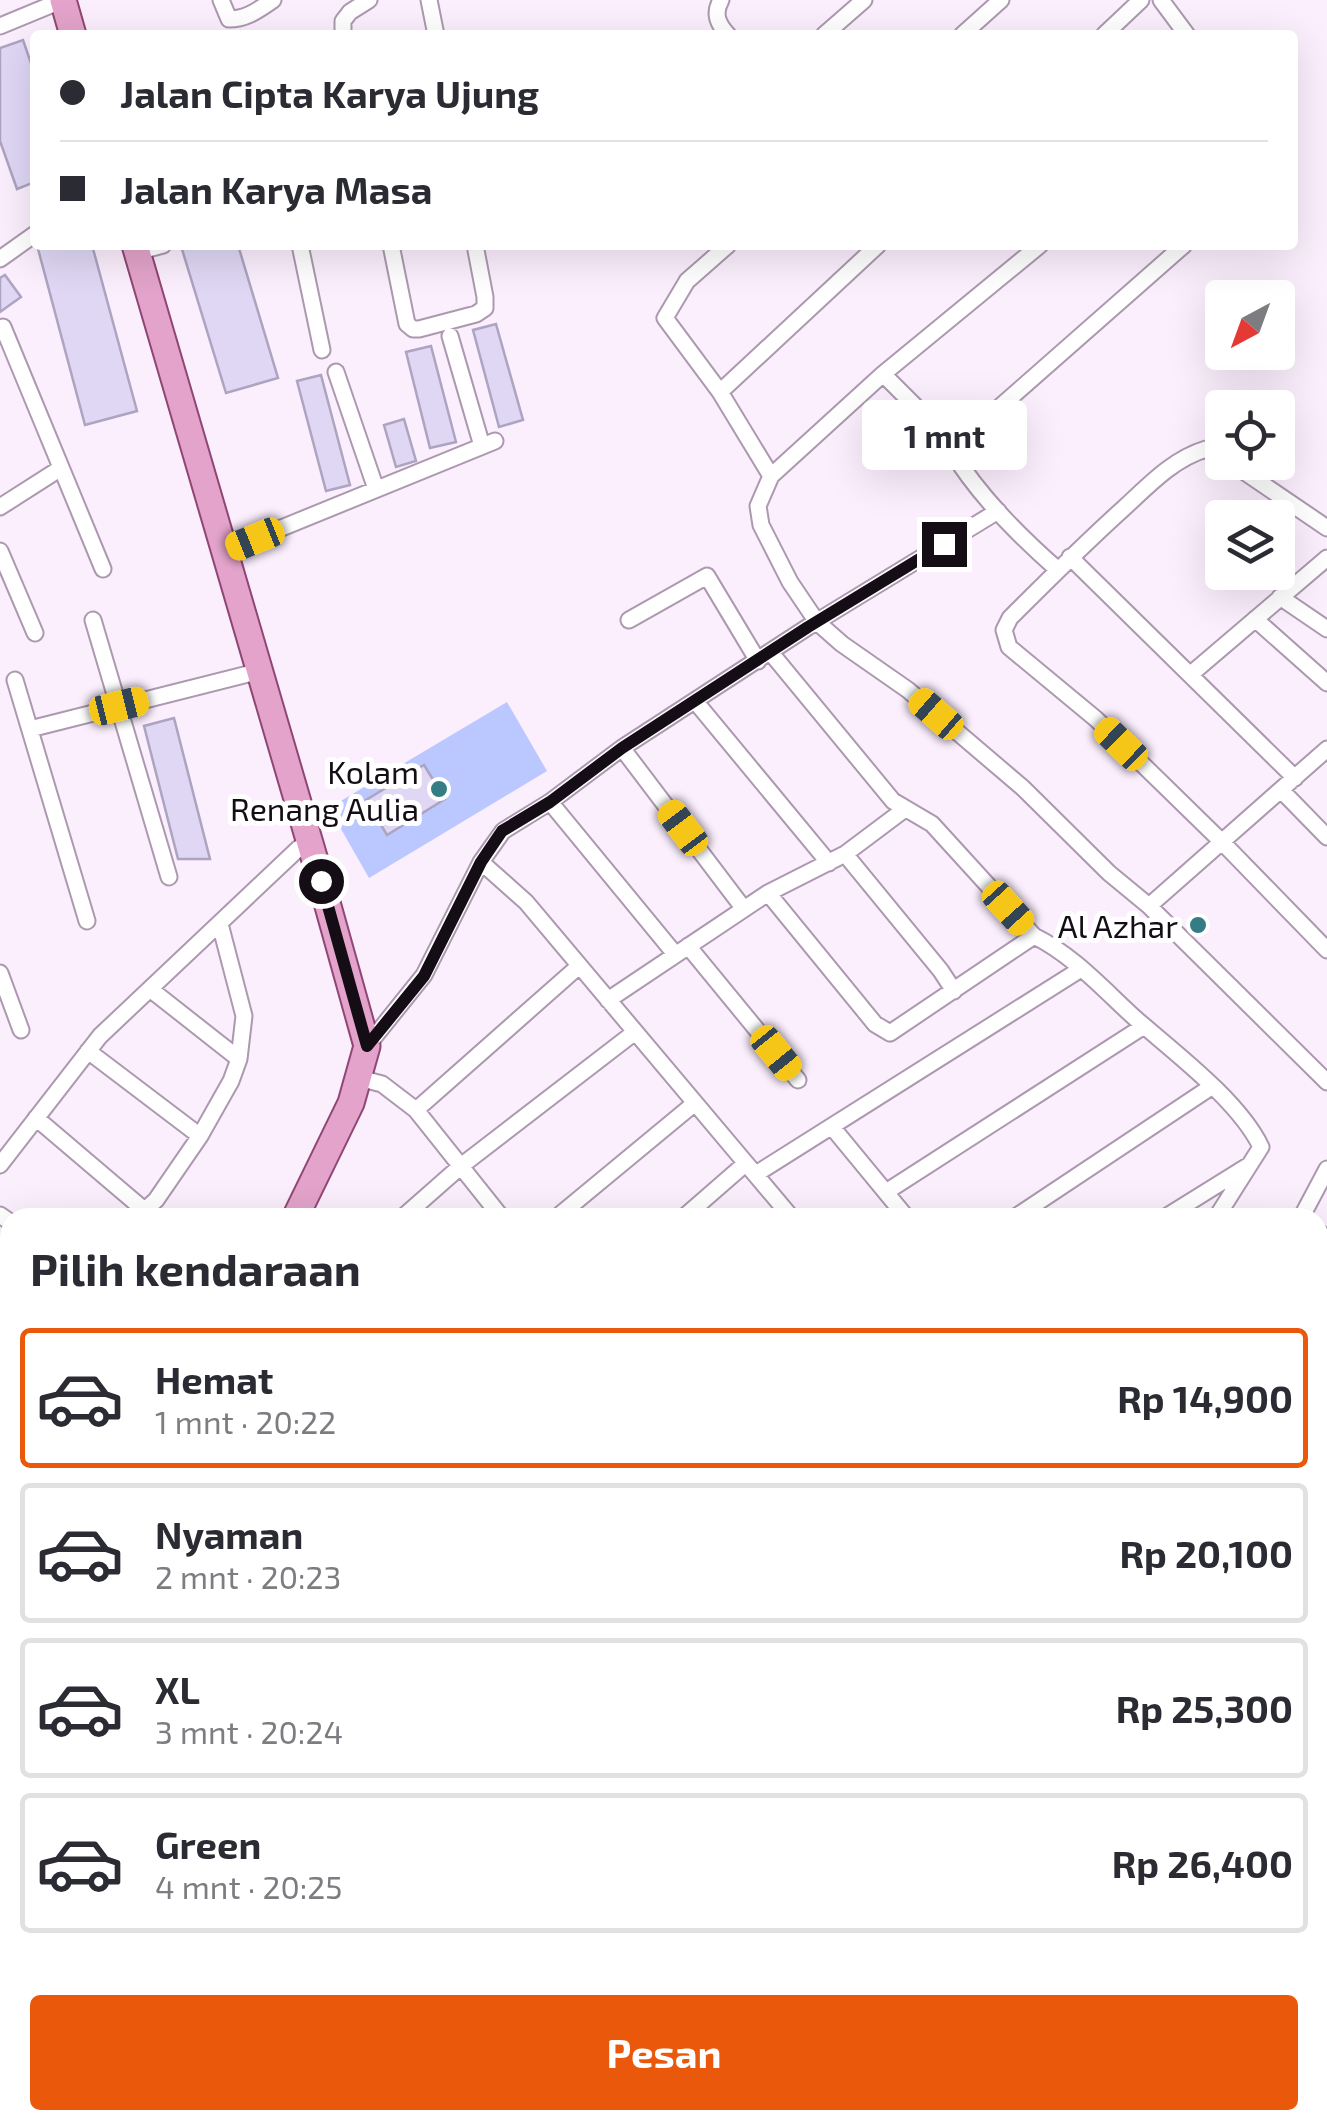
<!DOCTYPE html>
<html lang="id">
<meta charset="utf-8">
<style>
body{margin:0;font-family:"Exo 2",sans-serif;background:#f2f2f3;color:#2b2b33;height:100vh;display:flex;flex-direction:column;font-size:38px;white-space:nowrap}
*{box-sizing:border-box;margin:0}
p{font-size:32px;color:#7c7c81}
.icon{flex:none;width:55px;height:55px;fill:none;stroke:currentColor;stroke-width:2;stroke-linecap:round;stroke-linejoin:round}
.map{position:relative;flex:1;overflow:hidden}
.panel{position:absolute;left:0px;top:1208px;width:1328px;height:922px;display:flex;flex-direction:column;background:#fff;border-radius:30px 30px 0 0;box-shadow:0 10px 40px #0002}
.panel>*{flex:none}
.hud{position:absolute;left:30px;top:30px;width:1268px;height:220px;border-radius:10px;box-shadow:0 10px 40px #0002;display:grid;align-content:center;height:220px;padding:0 30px;background:#fff}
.needle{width:65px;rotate:221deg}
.buttons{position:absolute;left:1205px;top:280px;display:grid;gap:20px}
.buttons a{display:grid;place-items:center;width:90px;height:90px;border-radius:10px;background:#fff;box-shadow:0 10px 40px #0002;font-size:50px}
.end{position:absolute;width:45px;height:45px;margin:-22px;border:12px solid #140d15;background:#fff;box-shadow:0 0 0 5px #fff}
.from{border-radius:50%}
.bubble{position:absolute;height:70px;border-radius:10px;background:#fff;box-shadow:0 10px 40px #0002;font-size:32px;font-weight:700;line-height:70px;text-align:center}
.car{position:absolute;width:30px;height:60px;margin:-30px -15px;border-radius:12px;box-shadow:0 0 8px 2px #0007;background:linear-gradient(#f5c518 24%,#345 0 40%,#f5c518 0 76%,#345 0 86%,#f5c518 0)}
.hud b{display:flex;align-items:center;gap:35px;height:95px;font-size:38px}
.hud b+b{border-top:2px solid #e1e1e2}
.hud i{width:25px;height:25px;background:#2b2b33}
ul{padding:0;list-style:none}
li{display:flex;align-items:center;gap:30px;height:140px;margin:0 20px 15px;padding:0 10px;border:5px solid #e1e1e2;border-radius:10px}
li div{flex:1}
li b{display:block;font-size:38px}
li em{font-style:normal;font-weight:700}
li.current{border-color:#ea580c}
li>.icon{width:90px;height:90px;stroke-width:1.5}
h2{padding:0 30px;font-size:45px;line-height:120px}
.action{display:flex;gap:20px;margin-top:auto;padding:20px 30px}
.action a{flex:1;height:115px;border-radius:10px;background:#ea580c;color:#fff;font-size:40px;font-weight:700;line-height:115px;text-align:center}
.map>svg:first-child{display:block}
.water{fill:#bbc7ff}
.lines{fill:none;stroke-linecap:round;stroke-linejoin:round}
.stream{stroke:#bbc7ff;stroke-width:6}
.building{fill:#dfd7f4;stroke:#aca4c0;stroke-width:2.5}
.minor-casing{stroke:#ac98af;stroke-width:19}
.primary-casing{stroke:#8f4674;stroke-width:29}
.minor{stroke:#fff;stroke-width:15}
.primary{stroke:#e3a3ca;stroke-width:25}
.route{stroke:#140d15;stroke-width:12}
.poi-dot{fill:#357d85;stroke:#fff;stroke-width:4}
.labels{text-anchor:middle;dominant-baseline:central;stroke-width:10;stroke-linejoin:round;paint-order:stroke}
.poi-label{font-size:32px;fill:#140d15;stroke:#fff;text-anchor:end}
</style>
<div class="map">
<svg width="1327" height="2128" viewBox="0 0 1327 2128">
<rect width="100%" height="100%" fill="#fbeefd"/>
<!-- water -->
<path class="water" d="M507 702 547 771 369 878 329 808Z"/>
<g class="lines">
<!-- stream -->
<path class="stream" d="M1318 1720 1327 1718
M1318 2063 1327 2085
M409 2128 415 2120"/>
</g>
<!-- building -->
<path class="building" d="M23 40 35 75V182L17 189 0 141V48Z
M37 245H92L137 411 85 425Z
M238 245 278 378 226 393 181 246Z
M5 275 21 297 0 312V278Z
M496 324 523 420 499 427 473 330Z
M431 346 456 442 430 448 406 352Z
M321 375 350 485 326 491 297 381Z
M404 419 416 461 396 467 384 425Z
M174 718 210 859H178L144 726Z
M424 765 445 799 387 835 366 800Z"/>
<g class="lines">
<!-- minor casing -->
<g class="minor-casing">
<path id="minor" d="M221 0 229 19C247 19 258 10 273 0
M429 0 436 35
M721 0C713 14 718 24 728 35
M1161 0 1187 35
M0 26 63 0
M343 35V21L350 12 369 0
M824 35 864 0
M962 35 1001 0
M1104 35 1141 0
M300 245 322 350
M391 245 407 324 413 329H419L476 314 485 308V297L475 245
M728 245 687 281 665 318 720 392 771 476
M1040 245 883 374 771 476 758 506 761 525 790 582 817 622 842 644 908 690 1023 788 1109 873 1149 906 1327 1082
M137 252 163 245
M0 259 35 234
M0 330 3 327 103 569
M450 336 482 446
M336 372 376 489
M883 374 933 424 951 450 1184 245
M720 392 878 245
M951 450C978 495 1018 535 1058 570
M1222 458 1206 449C1173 459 1149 485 1124 508 1084 544 1047 581 1010 618L1004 630 1009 647 1096 719 1222 842 1327 950
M1230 462 1327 528
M0 507 61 468
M0 551 35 633
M225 551 495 441
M1070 557 1295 778
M1280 597 1327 629
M1255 619 1327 683
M93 620 169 877
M629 620 707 576 758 661
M771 653 893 801 932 824 1034 936C1073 955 1104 990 1136 1019 1175 1053 1239 1101 1261 1147L1216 1218
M1191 674 1327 558
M15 680 87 921
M695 701 829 863
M30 729 260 671
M622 748 744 909
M1281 790 1327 837
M550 802 675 954
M845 854 941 971 954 991
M481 862 526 902 792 1218
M768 893 875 1024 890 1033 1034 936
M1149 906 1327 749
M688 946 798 1080
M0 973 21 1030
M150 989 239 1059
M608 1000 768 893 845 854 905 809
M367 1046 424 975 481 862 503 831 550 802 622 748 808 627 998 511
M88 1051 200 1136
M359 1078 382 1084 416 1110 502 1218
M416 1110 579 966
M36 1118 143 1209
M832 1127 907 1218
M0 1165 100 1036 299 848
M756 1174 1081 969
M886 1192 1144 1026
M0 1215 10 1222
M136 1218 156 1200 200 1136 231 1081 239 1059 244 1016 220 924
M402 1218 461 1166 635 1032
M556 1218 695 1103
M683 1218 745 1164
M1014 1218 1211 1087
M1164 1218 1246 1167
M1301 1218 1327 1169
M1318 1232 1327 1238
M1318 1336 1327 1342
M0 1347 10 1355
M0 1388 10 1376
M1318 1419 1327 1434
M0 1494 10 1502
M1318 1781 1327 1779
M0 1842 10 1828
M1318 1963 1327 1960
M0 1965 10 1973
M1318 2110 1325 2128
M198 2120 209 2128
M572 2120 576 2128
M771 2120 775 2128
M938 2120 941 2128
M272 2128 279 2120
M1018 2128 1045 2120"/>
</g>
<!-- primary casing -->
<g class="primary-casing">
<path id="primary" d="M63 0 73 35
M135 245 321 881 367 1046 351 1103 295 1218
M0 1640 10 1627"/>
</g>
<!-- minor -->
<use href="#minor" class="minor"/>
<!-- primary -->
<use href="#primary" class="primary"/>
</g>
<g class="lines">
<!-- route -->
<path class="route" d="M321 881 367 1046 424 976 481 862 502 831 550 802 622 748 808 627 944 544"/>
</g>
<!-- markers -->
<g class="poi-dot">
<circle cx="439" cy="789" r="10"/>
<circle cx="1198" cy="925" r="10"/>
</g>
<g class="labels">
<!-- poi labels -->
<g class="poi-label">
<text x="419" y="771">Kolam<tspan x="419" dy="37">Renang Aulia</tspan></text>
<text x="1178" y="925">Al Azhar</text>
</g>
</g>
</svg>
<div class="buttons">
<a><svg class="needle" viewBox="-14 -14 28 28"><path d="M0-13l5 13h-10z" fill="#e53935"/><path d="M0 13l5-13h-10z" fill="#7c7c81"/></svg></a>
<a><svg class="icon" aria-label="locate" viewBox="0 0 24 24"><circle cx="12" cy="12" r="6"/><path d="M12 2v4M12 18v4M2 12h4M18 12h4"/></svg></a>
<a><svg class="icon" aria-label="layers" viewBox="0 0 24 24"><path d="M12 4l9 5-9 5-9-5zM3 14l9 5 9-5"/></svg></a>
</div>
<i class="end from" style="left:321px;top:881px"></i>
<i class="end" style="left:944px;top:544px"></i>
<div class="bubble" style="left:862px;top:400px;width:165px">1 mnt</div>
<i class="car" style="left:255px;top:539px;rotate:248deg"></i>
<i class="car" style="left:119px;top:706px;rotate:76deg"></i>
<i class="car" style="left:936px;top:714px;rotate:311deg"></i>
<i class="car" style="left:1121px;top:744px;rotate:314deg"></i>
<i class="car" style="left:683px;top:828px;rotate:323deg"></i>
<i class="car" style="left:1008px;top:908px;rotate:138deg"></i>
<i class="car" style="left:776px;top:1053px;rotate:141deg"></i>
<div class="hud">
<b><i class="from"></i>Jalan Cipta Karya Ujung</b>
<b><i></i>Jalan Karya Masa</b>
</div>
<section class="panel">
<h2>Pilih kendaraan</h2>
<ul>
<li class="current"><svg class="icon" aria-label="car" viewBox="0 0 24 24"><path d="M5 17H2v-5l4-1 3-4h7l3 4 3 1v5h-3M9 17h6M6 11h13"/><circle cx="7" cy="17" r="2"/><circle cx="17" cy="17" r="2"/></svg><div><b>Hemat</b><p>1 mnt · 20:22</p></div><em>Rp 14,900</em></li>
<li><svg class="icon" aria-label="car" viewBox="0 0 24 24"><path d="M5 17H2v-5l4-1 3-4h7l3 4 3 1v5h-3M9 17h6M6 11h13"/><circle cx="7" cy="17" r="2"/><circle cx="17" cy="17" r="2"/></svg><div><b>Nyaman</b><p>2 mnt · 20:23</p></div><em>Rp 20,100</em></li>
<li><svg class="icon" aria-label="car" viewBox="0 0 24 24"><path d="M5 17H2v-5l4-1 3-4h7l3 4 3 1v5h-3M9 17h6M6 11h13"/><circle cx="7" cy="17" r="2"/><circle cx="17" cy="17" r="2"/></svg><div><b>XL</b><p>3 mnt · 20:24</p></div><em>Rp 25,300</em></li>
<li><svg class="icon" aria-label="car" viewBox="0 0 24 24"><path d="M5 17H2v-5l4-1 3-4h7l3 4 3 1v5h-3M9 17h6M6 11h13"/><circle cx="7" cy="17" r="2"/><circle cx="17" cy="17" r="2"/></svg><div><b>Green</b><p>4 mnt · 20:25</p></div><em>Rp 26,400</em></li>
</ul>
<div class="action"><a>Pesan</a></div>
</section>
</div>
